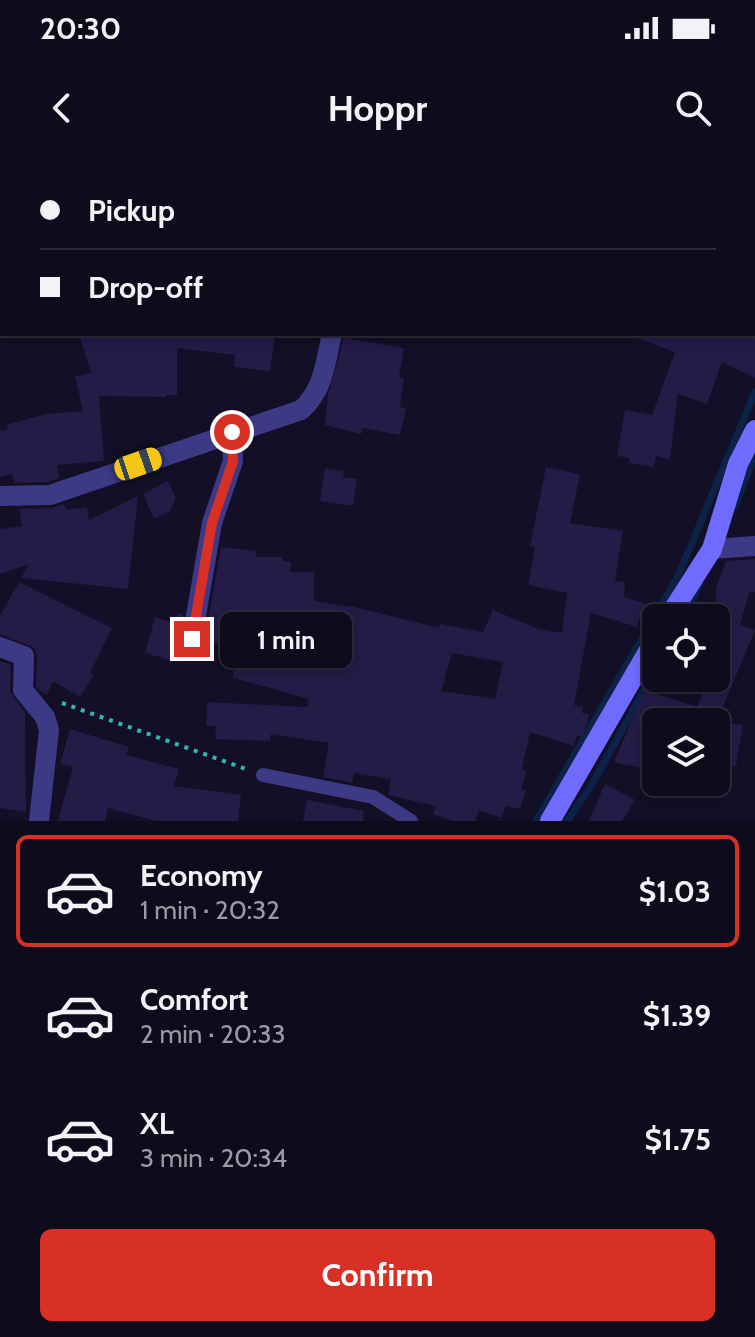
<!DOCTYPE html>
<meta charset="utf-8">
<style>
body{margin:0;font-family:Cabin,sans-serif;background:#1c1929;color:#f1f3f6;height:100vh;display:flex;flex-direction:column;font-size:30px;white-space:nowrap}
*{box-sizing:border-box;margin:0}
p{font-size:26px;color:#9b9ba3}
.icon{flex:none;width:44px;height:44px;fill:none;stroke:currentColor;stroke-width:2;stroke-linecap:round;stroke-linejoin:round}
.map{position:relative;height:661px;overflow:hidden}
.side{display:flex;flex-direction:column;background:#0e0b1c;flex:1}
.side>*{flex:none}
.hud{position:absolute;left:0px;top:0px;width:756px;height:176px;box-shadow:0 4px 12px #0003,0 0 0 2px #2e2b3b;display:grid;align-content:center;height:176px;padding:0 40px;background:#0e0b1c}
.tools{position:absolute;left:642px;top:444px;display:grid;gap:16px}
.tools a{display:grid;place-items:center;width:88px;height:88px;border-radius:12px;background:#0e0b1c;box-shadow:0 4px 12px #0003,0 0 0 2px #2e2b3b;font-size:40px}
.end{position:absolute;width:36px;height:36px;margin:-18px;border:10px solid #d93025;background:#fff;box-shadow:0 0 0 4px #fff}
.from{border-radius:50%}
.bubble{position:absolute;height:56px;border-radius:12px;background:#0e0b1c;box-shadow:0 4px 12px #0003,0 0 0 2px #2e2b3b;font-size:26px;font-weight:800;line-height:56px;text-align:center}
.car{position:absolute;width:24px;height:48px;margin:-24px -12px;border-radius:10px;box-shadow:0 0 6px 2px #0007;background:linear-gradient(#f5c518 24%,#345 0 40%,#f5c518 0 76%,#345 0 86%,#f5c518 0)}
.hud b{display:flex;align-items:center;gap:28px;height:76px;font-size:30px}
.hud b+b{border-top:2px solid #2e2b3b}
.hud i{width:20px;height:20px;background:#f1f3f6}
ul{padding:14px 0 0;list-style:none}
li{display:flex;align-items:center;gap:24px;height:112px;margin:0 16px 12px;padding:0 24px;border:4px solid transparent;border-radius:12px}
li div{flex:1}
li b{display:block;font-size:30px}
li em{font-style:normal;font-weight:800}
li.active{border-color:#d93025}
li>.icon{width:72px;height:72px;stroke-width:1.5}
.cta{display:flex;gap:16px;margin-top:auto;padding:16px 40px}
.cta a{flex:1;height:92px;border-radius:12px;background:#d93025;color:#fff;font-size:32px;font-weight:800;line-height:92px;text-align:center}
.status{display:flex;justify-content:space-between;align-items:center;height:56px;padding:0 40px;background:#0e0b1c;direction:ltr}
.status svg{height:22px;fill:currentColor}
header{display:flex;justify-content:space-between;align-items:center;height:104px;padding:0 40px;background:#0e0b1c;font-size:36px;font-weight:800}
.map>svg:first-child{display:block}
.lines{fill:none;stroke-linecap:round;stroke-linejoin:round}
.stream{stroke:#0c2248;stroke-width:7}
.building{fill:#241b47;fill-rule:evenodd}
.path{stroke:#2fb8b0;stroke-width:4;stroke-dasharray:4 6;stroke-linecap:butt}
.lane{stroke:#3d3a85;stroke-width:14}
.street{stroke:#3d3a85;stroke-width:20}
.secondary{stroke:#6f6bff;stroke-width:20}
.route{stroke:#d93025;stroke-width:10}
</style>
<div class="status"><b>20:30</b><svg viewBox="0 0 49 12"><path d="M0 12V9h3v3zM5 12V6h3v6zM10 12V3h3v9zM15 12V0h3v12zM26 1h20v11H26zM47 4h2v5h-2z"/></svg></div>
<header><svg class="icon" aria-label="back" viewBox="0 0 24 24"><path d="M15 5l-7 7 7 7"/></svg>Hoppr<svg class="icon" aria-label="search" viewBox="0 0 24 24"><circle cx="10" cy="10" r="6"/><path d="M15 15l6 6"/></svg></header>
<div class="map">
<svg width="755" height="661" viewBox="0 0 755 661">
<rect width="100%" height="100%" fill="#130f26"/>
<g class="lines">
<!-- stream -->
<path class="stream" d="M754 133 755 134
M735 346 755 296
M685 458 700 423
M536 661 678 416 755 232
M567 661 591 626 656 509"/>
</g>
<!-- building -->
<path class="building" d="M79 174H275L270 211 234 207 235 195 177 188V235H166V237L99 236 104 301 57 305 59 318 48 322 14 323 12 314 0 317V271L8 270 6 265 46 254 83 251 75 216 91 213Z
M632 174H755V218L722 202 707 244 678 234 670 299 656 296 654 307 629 303 630 298 617 296 625 250 652 255 675 192 631 176Z
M344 178 404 188 399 217 404 218 400 247 406 248 400 275 363 268 361 274 325 265 328 235Z
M546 307 580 314 570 363 623 371 615 421 625 422 624 437 645 443 637 467 591 453 574 545 583 547 582 553 589 554 583 577 577 575 574 586 530 572 522 609 527 611 521 629 526 631 520 649 506 646 501 658 479 650 475 661H453L433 654 436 646 388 635 391 619 354 613 352 623 323 617 329 583 271 574 270 581 215 579 216 566H206L207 542 307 547 309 539 233 518 236 484 204 483 221 387 256 391V397H283V401L291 402 290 412H314V441L354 447 439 468 440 464 483 472 493 450 539 469 562 473 567 433 528 425 535 387 530 386ZM452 493 503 502 495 539 441 531Z
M325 308 344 311 343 317 357 319 353 346 320 341Z
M168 321 176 338 170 351 154 359 143 334Z
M138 336 128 429 21 418 29 404 0 414V369L22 366 19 349 51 348 64 344 66 350 87 347 89 360Z
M755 399V432L749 433 740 465 755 470 720 554 732 558 731 562H718L743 565 736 606 716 603V562H656V611L614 602 645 530 697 547 709 518H716V428L726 401Z
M19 422 112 468 90 513 94 515 80 537 53 521 47 535 42 532 36 526 37 496 34 488 0 474V455Z
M178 453 183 455 179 477 182 487 177 502 145 493 155 457 174 463Z
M0 501 11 505 10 531 25 553 26 652 0 648Z
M70 569 129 587 126 595 179 609 174 626 241 635 238 661H156L108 648 105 661H58L73 607 60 604Z
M605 624 635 640 622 661H589Z
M307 640 364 651 363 661H303Z"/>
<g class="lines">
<!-- path -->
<path class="path" d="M62 543 246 609"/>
<!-- lane -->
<path class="lane" d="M263 615 373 637 411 661"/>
<!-- street -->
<path class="street" d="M497 0 498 2
M0 40 2 39
M754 120 755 121
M0 336 50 335 301 250C324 230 325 203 332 174
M712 389 755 386
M192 479 212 363 233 301 232 272
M0 487 24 496 23 530 45 557 49 570 39 661"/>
<!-- secondary -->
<path class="secondary" d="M668 458 712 389 738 304 755 270
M550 661 656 478"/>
</g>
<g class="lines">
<!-- route -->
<path class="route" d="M192 479 212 363 233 301 232 272"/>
</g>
</svg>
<div class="tools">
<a><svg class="icon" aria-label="locate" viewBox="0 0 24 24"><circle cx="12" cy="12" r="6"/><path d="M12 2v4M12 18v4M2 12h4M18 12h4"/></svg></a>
<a><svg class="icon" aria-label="layers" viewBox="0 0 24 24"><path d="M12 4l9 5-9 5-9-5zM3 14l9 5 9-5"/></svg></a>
</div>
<i class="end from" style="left:232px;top:272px"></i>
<i class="end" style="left:192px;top:479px"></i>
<div class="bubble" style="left:220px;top:452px;width:132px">1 min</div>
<i class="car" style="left:138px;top:304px;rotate:71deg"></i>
<div class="hud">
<b><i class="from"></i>Pickup</b>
<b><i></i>Drop-off</b>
</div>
</div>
<section class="side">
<ul>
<li class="active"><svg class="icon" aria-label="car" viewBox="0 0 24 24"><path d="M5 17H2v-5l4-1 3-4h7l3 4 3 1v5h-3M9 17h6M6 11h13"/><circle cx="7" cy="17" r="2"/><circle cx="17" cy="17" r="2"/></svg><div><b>Economy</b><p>1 min · 20:32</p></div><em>$1.03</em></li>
<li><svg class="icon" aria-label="car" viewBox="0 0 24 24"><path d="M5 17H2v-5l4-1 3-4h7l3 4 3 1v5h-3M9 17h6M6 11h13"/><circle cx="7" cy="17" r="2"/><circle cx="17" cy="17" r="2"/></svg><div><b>Comfort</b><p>2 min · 20:33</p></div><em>$1.39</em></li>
<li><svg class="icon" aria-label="car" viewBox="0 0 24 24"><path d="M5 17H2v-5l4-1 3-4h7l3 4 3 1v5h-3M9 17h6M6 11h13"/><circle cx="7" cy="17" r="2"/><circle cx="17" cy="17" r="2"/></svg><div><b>XL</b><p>3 min · 20:34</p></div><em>$1.75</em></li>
</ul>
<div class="cta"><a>Confirm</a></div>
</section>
